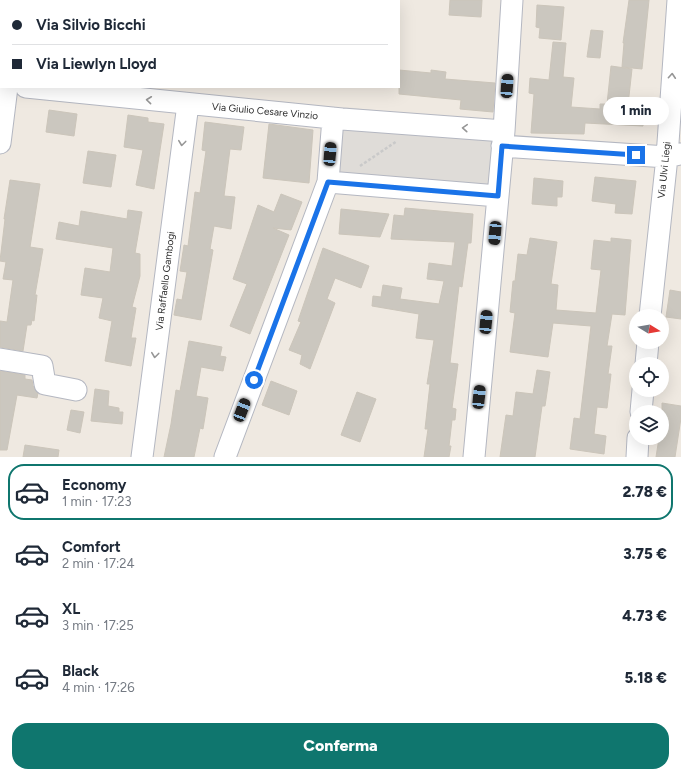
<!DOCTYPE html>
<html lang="it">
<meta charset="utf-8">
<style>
body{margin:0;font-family:Figtree,sans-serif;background:#f2f2f3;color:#1f2937;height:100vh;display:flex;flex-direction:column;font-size:15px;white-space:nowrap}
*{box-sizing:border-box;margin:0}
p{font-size:13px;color:#747a83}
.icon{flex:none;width:22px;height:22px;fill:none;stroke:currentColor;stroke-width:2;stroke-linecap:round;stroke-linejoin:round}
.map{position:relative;height:457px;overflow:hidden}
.details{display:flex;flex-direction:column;background:#fff;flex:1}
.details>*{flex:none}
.guide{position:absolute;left:0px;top:0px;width:400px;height:88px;box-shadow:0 4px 16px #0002;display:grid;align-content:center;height:88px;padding:0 12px;background:#fff}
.needle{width:26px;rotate:101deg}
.buttons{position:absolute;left:629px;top:309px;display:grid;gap:8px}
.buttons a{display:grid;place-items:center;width:40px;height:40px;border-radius:50%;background:#fff;box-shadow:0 4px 16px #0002;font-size:20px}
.end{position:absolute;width:18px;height:18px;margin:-9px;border:5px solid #1a73e8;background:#fff;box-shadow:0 0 0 2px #fff}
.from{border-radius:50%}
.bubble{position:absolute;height:28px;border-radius:14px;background:#fff;box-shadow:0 4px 16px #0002;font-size:13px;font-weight:800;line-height:28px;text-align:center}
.car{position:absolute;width:12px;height:24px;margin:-12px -6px;border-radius:5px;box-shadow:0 0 3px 1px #0007;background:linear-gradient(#222 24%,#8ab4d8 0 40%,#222 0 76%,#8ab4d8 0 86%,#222 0)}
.guide b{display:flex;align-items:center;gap:14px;height:38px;font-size:15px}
.guide b+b{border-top:1px solid #e0e1e3}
.guide i{width:10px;height:10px;background:#1f2937}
ul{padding:7px 0 0;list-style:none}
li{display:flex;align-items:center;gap:12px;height:56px;margin:0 8px 6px;padding:0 4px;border:2px solid transparent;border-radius:16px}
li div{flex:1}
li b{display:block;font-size:15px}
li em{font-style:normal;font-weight:800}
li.active{border-color:#0f766e}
li>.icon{width:36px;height:36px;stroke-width:1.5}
.primary-button{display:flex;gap:8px;margin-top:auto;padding:8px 12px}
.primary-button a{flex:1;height:46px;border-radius:16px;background:#0f766e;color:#fff;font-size:16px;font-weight:800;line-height:46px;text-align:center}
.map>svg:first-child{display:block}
.plaza{fill:#dfdcd8}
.building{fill:#cbc7bf;stroke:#cbc5ba}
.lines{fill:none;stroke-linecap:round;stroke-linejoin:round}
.minor-casing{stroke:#b4b7c1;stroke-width:23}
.path{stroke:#c9c9c9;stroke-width:2.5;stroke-dasharray:3 2;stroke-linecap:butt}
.minor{stroke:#fff;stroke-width:21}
.oneway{stroke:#969696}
.route{stroke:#1a73e8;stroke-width:5}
.labels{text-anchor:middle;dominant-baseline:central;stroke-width:3.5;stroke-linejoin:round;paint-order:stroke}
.street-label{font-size:10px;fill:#2e2e2e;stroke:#fff}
</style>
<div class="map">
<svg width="681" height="457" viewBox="0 0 681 457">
<rect width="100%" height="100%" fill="#efe9e1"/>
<!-- plaza -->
<path class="plaza" d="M343 107 515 124 507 206 334 189Z"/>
<!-- building -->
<path class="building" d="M450 0H482L481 17 449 15Z
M629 0H649L642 69 622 67 624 43H623Z
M537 5 564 7 561 40 539 38 540 28 536 27Z
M591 30 603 31 600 58 587 57Z
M553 42 566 43 563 77 574 78 571 107 600 109V104H607L611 66 632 69 628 105 644 106 643 126 585 123 584 134 531 133 534 94 529 93 530 78 549 80Z
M399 70 431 73V70L446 72 445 79 495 83 493 112 460 109 461 100 399 94Z
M49 110 77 114 74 136 46 132Z
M128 115 148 118V122L164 124 154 189 136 185 143 150 124 147Z
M205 122 244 127 241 150 230 149 224 196 235 197 231 229 214 226 210 249 213 250 201 320 174 315 177 299 182 300 187 272 180 271 184 245 188 246 195 192 200 193 206 151 202 150Z
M269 124 313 130 309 183 263 178Z
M88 151 116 155 111 187 83 183Z
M595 177 636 181 632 214 615 213 616 204 592 201Z
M534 178 563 181 562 197H557V206L532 204Z
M10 180 40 184 30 247 43 249 35 295H37L34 321 32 320 31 325H27L23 351 0 347V321L7 322 13 280 3 279 6 262 0 261 5 219H4Z
M281 194 302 202 291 230 273 228 289 235 250 334 230 326 247 284 233 279 258 205 274 212Z
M405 208 473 214 471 243H468L462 287 459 286 450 363 458 364 452 408 456 409 455 420H452L449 446H451L449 457H424L428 429H425L430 384H427L434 340 416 338 419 314 372 306 373 296 381 297 383 285 402 288 400 299 439 304 444 281 427 279 429 263 452 266 455 242 391 239 394 215 404 216Z
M341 209 389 214 380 237 339 234Z
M128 210 142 212 135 253 140 254V276L132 307 136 308 131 338H136L131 366 105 361 112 321 99 318 103 298 81 295 85 268 110 272 113 248 56 239 59 222 79 226 81 211 127 219Z
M530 238 557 242 551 284 558 285 556 310 596 313 601 270 591 269 594 240 611 242V238L631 240 625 315 612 314 607 346H612L608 374H611L607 408 597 407 594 434 606 436 604 454 570 449 574 418 580 419 591 326 553 323 548 357 510 352 515 313 510 312 513 281H515L518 254 527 255Z
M323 248 369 266 361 288 335 278 327 299 335 303 310 369 300 364 302 355 289 350 301 322 298 321Z
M670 290 681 292V319L666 317Z
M189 341 222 347 220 356 226 357 223 371 201 367 196 396 208 398 203 429 200 428 194 457H164L171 424 176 390 180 391Z
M537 370 550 372 545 406H542L535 457H500L506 415 513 416 516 392 533 394Z
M0 371 25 375V379L32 380 33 386 38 393 37 398 17 395 7 450H0Z
M271 381 297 391 289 415 262 405Z
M95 389 109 391 108 406 119 408V412H123L122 424 91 421Z
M357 392 376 399 360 442 341 435Z
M662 403 681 406V418L675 457H656L659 438H662Z
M71 410 84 412 80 433 67 430Z
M25 445 59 450 58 457H23Z"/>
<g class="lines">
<!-- minor casing -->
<g class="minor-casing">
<path id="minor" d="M18 1V0
M26 87 342 119 504 131
M0 143 7 87
M502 146 667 157 680 154
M328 182 498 196
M650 316 667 157 678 0
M0 359 42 366 45 384 76 390
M646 364 648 342
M641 412 643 390
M142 457 188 104
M225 457 328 182 333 118
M474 457 504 131 512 0
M637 457 638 438"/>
</g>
<!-- path -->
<path class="path" d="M360 166 397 141"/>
<!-- minor -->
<use href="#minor" class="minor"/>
</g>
<!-- one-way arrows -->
<defs><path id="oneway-chevron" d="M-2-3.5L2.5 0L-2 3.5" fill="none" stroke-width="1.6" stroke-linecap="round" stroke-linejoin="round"/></defs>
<g class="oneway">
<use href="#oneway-chevron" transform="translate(672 76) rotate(-86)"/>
<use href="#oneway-chevron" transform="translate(149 100) rotate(-174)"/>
<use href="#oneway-chevron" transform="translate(465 128) rotate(-176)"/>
<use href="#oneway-chevron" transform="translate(182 143) rotate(97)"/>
<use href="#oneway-chevron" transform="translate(155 355) rotate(97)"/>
</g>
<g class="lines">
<!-- route -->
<path class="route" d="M254 380 328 182 498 196 502 146 636 155"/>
</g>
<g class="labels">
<!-- street labels -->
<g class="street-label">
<text transform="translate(265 111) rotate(5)">Via Giulio Cesare Vinzio</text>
<text transform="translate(664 170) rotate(-84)">Via Ulvi Liegi</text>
<text transform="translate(165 281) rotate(-83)">Via Raffaello Gambogi</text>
</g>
</g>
</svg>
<div class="buttons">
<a><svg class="needle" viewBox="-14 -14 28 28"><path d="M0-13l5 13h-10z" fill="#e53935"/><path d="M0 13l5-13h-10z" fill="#747a83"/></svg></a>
<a><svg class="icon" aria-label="locate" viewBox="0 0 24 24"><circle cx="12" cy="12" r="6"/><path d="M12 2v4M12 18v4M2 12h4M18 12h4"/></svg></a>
<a><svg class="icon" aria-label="layers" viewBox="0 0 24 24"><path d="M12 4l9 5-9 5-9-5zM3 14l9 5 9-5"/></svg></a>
</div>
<i class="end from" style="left:254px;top:380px"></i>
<i class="end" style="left:636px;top:155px"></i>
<div class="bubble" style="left:603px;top:97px;width:66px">1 min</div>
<i class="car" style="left:507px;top:86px;rotate:4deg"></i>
<i class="car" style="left:330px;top:154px;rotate:5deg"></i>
<i class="car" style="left:495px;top:233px;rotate:185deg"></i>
<i class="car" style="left:486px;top:322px;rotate:5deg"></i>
<i class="car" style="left:479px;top:397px;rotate:6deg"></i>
<i class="car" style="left:242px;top:410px;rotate:21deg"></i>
<div class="guide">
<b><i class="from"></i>Via Silvio Bicchi</b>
<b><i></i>Via Liewlyn Lloyd</b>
</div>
</div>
<section class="details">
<ul>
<li class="active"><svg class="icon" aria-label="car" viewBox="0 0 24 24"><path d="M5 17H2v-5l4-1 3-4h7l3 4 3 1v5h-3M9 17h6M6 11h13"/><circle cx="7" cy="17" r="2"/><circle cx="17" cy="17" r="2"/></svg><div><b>Economy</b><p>1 min · 17:23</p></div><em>2.78 €</em></li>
<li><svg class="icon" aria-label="car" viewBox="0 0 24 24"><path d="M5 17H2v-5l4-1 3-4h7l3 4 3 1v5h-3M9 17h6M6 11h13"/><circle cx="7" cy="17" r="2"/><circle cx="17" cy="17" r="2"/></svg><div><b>Comfort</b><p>2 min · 17:24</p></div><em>3.75 €</em></li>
<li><svg class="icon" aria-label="car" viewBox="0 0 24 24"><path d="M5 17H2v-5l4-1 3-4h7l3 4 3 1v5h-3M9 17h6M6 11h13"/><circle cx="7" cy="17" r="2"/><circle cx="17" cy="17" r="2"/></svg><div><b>XL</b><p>3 min · 17:25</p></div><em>4.73 €</em></li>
<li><svg class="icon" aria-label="car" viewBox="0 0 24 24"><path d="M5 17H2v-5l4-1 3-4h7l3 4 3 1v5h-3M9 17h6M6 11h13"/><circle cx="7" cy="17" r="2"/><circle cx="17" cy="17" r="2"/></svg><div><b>Black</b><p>4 min · 17:26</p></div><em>5.18 €</em></li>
</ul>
<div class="primary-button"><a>Conferma</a></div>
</section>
